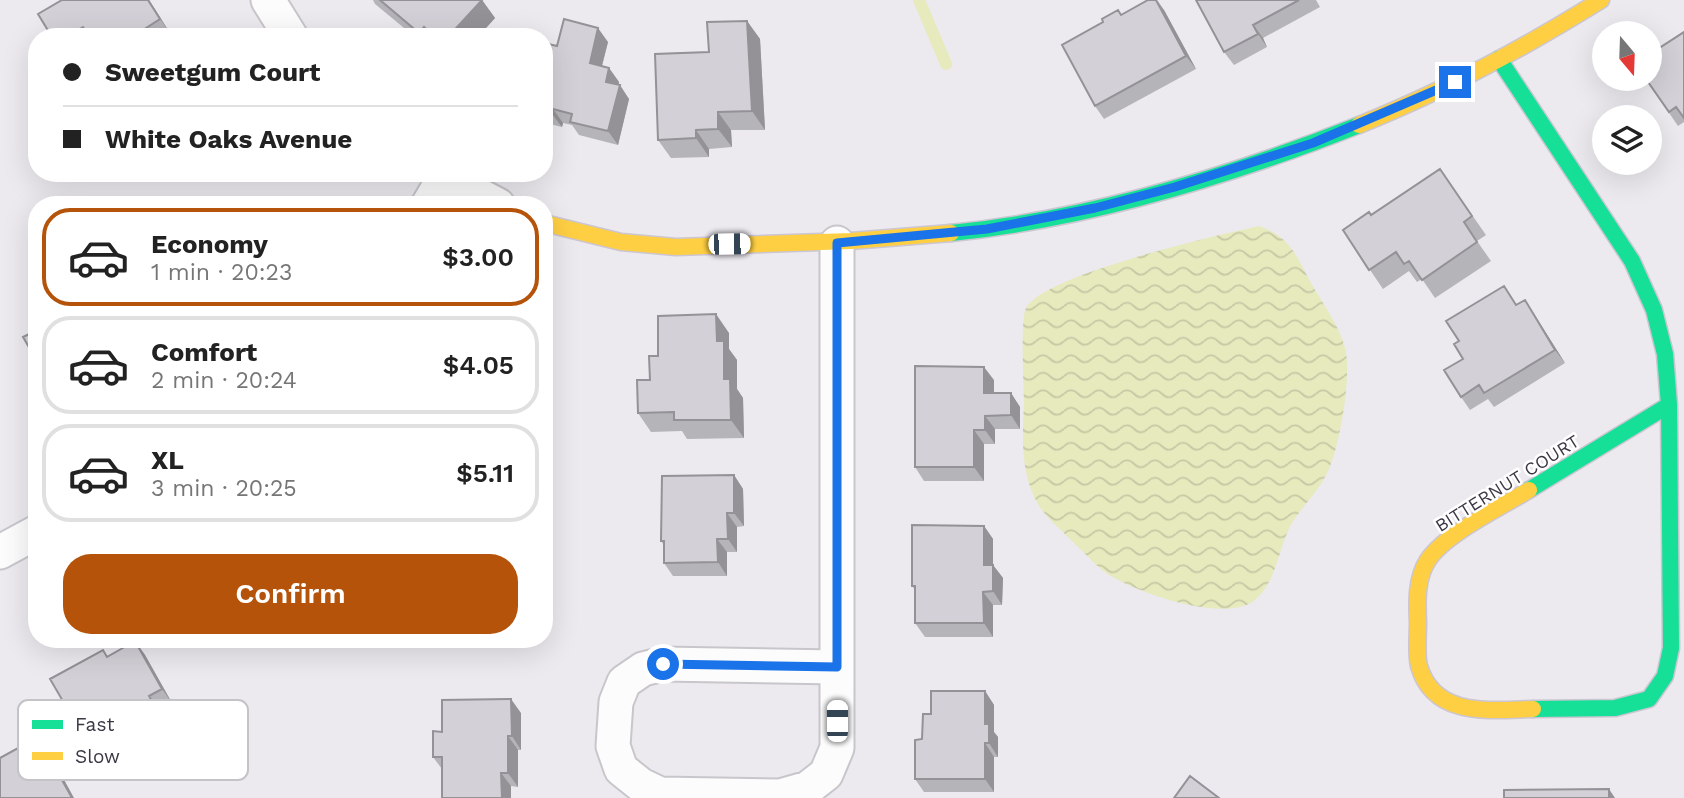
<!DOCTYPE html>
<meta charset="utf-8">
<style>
body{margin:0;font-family:"Work Sans",sans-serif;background:#f2f2f2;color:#222;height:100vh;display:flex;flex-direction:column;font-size:26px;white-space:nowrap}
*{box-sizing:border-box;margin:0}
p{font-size:23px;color:#767676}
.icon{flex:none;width:38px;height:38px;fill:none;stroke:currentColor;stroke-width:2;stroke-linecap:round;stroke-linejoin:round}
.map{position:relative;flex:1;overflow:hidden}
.side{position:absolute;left:28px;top:196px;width:525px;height:452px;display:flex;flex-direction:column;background:#fff;border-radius:28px;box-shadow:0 7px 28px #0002}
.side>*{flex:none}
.banner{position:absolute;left:28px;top:28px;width:525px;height:154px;border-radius:28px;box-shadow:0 7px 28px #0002;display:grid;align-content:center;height:154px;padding:0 35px;background:#fff}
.needle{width:46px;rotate:161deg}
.controls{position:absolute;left:1592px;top:21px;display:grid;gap:14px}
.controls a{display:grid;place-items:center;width:70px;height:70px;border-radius:50%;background:#fff;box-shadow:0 7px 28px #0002;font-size:35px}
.end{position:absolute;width:32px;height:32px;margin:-16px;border:9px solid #1a73e8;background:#fff;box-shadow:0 0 0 4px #fff}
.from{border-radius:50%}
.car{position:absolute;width:21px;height:42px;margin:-21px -10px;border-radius:9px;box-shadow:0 0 5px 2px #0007;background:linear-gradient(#fff 24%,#345 0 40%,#fff 0 76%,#345 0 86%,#fff 0)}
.banner b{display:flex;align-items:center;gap:24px;height:66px;font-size:26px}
.banner b+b{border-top:2px solid #e0e0e0}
.banner i{width:18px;height:18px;background:#222}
ul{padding:12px 0 0;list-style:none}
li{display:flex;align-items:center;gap:21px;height:98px;margin:0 14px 10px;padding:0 21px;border:4px solid #e0e0e0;border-radius:28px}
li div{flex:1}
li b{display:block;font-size:26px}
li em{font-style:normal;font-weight:600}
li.on{border-color:#b45309}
li>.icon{width:63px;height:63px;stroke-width:1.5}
.primary-button{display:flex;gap:14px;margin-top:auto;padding:14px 35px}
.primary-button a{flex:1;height:80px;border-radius:28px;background:#b45309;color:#fff;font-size:28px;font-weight:600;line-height:80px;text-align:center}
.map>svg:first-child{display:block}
.water{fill:url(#water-waves)}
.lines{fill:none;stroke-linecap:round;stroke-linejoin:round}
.stream{stroke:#e6eabd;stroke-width:12}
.street-casing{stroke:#c8c6cb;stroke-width:37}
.fast-casing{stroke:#cbc6d2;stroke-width:19}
.slow-casing{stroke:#cbc6d2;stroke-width:19}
.street{stroke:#fcfcfd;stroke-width:33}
.fast{stroke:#16e098;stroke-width:16}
.slow{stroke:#ffcf43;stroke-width:16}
.wall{fill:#b5b4b9}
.shaded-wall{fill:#949296}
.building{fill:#d3d1d7;stroke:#949296;stroke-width:2}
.route{stroke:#1a73e8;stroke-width:9}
.labels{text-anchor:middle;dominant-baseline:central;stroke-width:5;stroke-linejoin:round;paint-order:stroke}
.street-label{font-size:18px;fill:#3b3744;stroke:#fff}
.key{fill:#fff;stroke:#c4c3c7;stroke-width:2}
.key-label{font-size:19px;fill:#3b3744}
</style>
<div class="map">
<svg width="1684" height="798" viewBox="0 0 1684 798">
<defs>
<pattern id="water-waves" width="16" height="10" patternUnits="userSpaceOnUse" patternTransform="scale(1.75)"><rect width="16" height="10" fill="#e6eabd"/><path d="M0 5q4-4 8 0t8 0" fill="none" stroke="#c6c9a4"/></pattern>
</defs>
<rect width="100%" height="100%" fill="#eceaef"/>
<!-- water -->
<path class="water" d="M1259 226C1291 237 1296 256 1311 283 1323 304 1339 325 1345 348 1352 375 1340 446 1328 471 1320 490 1303 505 1292 523 1278 547 1278 579 1256 599 1228 626 1129 591 1102 570 1093 563 1085 553 1077 546 1067 535 1054 525 1045 514 1020 483 1022 441 1024 404 1024 386 1020 320 1026 308 1043 275 1218 235 1259 226Z"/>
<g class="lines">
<!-- stream -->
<path class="stream" d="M919 0 946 64"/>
<!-- street casing -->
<g class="street-casing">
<path id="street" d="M268 0 291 37
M437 173 498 205
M428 205 444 178
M837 243V667L663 664 643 669 624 682 616 702 613 746 621 769 641 785 660 794 780 796 808 788 826 774 837 748V667
M0 552 37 532"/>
</g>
<!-- fast casing -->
<g class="fast-casing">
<path id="fast" d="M1499 59 1632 261 1654 310 1665 354 1669 405 1529 490
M951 233C1089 219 1230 176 1359 125
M1533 709 1615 708 1649 699 1665 676 1671 648 1669 405"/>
</g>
<!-- slow casing -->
<g class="slow-casing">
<path id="slow" d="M1359 125C1444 91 1524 48 1601 0
M544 223 621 242 676 247 851 241 951 233
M1529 490C1501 507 1445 534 1428 560 1416 578 1417 603 1418 623 1418 636 1416 653 1419 666 1434 718 1490 710 1533 709"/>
</g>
<!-- street -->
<use href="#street" class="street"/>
<!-- fast -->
<use href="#fast" class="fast"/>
<!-- slow -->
<use href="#slow" class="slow"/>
</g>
<!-- wall -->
<path class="wall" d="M62 0H149L170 33 164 37H52Z
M373 0H482L495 18 478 37H415L375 4Z
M1196 0H1316L1320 7 1263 38 1267 47 1234 65 1224 52Z
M1164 10 1196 69 1104 119 1095 106 1121 15Z
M747 21 760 39 765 130H731L732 147 709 149V157L671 158 658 140 709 52Z
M1684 32V122L1678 126 1646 79Z
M608 42 602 66 609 68 619 82 618 85 629 99 618 145 579 135 572 125 563 123 562 127 546 123 544 121V43L557 46Z
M1440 169 1486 235 1477 241 1491 261 1435 298 1422 279 1417 282 1409 271 1383 289 1343 230 1371 215Z
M142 173H161L147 181Z
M168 173H181L172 178Z
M1516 305 1534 314 1565 363 1494 407 1488 399 1470 410 1461 397 1463 359Z
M729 333V349L737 360V389L743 398 744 438 687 439 682 431 651 432 638 413 658 356Z
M994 380V393H1011L1020 407V429H995V444H984V481H924L915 467Z
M734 475 743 489 744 526 737 527V552H727V576H673L664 563V545L661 541Z
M984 526 993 539V565L1003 578 1002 605H993V637H925L915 623V590L912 586Z
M217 639H230L221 644Z
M135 641 145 655 172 703 159 710 169 727 138 744 139 756 125 764 111 757 102 743 91 723 80 729 71 715 107 656Z
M985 691 994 705V732L998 737V757H994V792H924L915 779 922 739 931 714Z
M521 713V750H518V787L511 786 442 769 433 757 442 732Z"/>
<!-- shaded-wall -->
<path class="shaded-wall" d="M148 0H149L170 33 160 19Z
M482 0 495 18 478 37H448Z
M1157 0 1164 10 1196 69 1186 56Z
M747 21 760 39 765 130 752 111Z
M1253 25 1263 38 1267 47 1258 34Z
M424 27 431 37H422L419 33Z
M598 28 608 42 599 77 590 63Z
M609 68 619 82 616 96 606 82Z
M620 85 629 99 618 145 608 131Z
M553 109 563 123 562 127 552 114Z
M718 112 731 130 732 147 718 129Z
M696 130 709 149V157L696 138Z
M1525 300 1534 314 1565 363 1555 350Z
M716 314 729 333V349L737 360V389L743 398 744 438 731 420 724 379 717 341Z
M984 367 994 380V407L984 393Z
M1011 393 1020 407V429L1011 415Z
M985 416 995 429V444L985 430Z
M974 430 984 444V481L974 467Z
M734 475 743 489 744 526 734 513Z
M727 513 737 527V552L728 539Z
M984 526 993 539V565L1003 578 1002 605 993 591 984 565Z
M717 539 727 552V576L718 562Z
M983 592 993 605V637L984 623Z
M135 641 145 655 172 703 162 689Z
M985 691 994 705V732L998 737V757L989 743 985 724Z
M149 696 159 710 169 727 159 714Z
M511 699 521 713V750L512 736Z
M129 731 138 744 139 756 130 742Z
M508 736 518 750V787L508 773Z
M38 737 48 750 74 798H72Z
M985 743 994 757V792L985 779Z
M501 773 511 786V798H502Z
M1609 789 1615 798H1609Z"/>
<!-- building -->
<path class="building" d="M62 0H148L160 19 132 37H89L83 27 66 37H52L38 14Z
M380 0H482L448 37H435L424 27 419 33Z
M1148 0H1156L1186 56 1095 106 1062 45 1103 22 1102 19 1118 10 1121 15Z
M1196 0H1299L1253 25 1258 34 1224 52Z
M564 19 598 28 590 63 609 68 606 82 620 85 608 131 570 122 572 114 553 109 552 114 544 112V43L557 46Z
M747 21 752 111 718 112V129L696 130V138L658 140 655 54 709 52 707 22Z
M1684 32V118L1676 107 1669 112 1646 79H1650V54Z
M1440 169 1472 216 1464 222 1477 242 1422 280 1409 261 1404 264 1396 252 1369 270 1343 230 1369 212 1371 215Z
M1504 286 1516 305 1525 300 1555 350 1484 393 1479 385 1461 397 1444 370 1463 359 1454 344 1459 341 1446 321Z
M716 314 717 341H724V379H730L731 420H674V412L638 413 637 380H650L649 356H658V316Z
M37 330V361L23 337Z
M915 366 984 367V393H1011V415L985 416V430H974V467H915Z
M734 475V513H727L728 539H717L718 562 664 563V541H661L662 476Z
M912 525 984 526V565H993V591L983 592 984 623H915V586H912Z
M135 641 162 689 149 696 159 714 129 731 130 742 115 750 102 743 84 709 71 715 50 679 103 650 107 657Z
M931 691H985V724H989V743H985V779H915V740L922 739 923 714H931Z
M511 699 512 736H508V773H501L502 798H442V757H433V731L442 732V700Z
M38 737 72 798H0V758Z
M1190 776 1219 798H1174Z
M1609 789V798H1504V790Z"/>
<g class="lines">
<!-- route -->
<path class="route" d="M663 664 837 667V243L987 229 1095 208 1175 187 1313 143 1455 82"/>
</g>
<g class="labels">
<!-- street labels -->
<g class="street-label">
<text transform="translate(1507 483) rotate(-32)">BITTERNUT COURT</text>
</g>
</g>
<!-- legend -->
<rect x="18" y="700" width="230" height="80" rx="10" class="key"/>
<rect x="32" y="720" width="31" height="9" fill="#16e098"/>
<rect x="32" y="752" width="31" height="8" fill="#ffcf43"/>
<g class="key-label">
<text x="75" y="731">Fast</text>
<text x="75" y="763">Slow</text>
</g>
</svg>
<div class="controls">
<a><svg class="needle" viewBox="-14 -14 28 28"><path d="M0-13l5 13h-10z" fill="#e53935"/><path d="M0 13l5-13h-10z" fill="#767676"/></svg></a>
<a><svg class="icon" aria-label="layers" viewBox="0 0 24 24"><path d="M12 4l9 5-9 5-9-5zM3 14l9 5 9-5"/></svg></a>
</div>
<i class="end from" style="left:663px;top:664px"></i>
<i class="end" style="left:1455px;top:82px"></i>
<i class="car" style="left:729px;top:244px;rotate:89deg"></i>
<i class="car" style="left:837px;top:721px;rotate:0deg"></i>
<div class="banner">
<b><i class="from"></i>Sweetgum Court</b>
<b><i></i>White Oaks Avenue</b>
</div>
<section class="side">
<ul>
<li class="on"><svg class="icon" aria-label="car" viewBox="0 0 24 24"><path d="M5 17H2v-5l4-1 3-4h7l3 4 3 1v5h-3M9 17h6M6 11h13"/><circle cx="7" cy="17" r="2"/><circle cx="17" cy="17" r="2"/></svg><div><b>Economy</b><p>1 min · 20:23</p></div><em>$3.00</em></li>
<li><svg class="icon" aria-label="car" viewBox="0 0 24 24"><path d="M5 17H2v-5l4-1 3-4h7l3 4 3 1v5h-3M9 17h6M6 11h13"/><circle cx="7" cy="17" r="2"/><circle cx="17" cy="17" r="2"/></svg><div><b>Comfort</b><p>2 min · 20:24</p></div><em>$4.05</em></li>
<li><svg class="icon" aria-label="car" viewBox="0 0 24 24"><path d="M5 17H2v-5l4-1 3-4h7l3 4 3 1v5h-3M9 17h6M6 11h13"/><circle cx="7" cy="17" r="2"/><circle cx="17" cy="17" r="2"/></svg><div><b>XL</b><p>3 min · 20:25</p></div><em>$5.11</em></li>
</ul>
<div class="primary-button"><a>Confirm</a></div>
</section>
</div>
